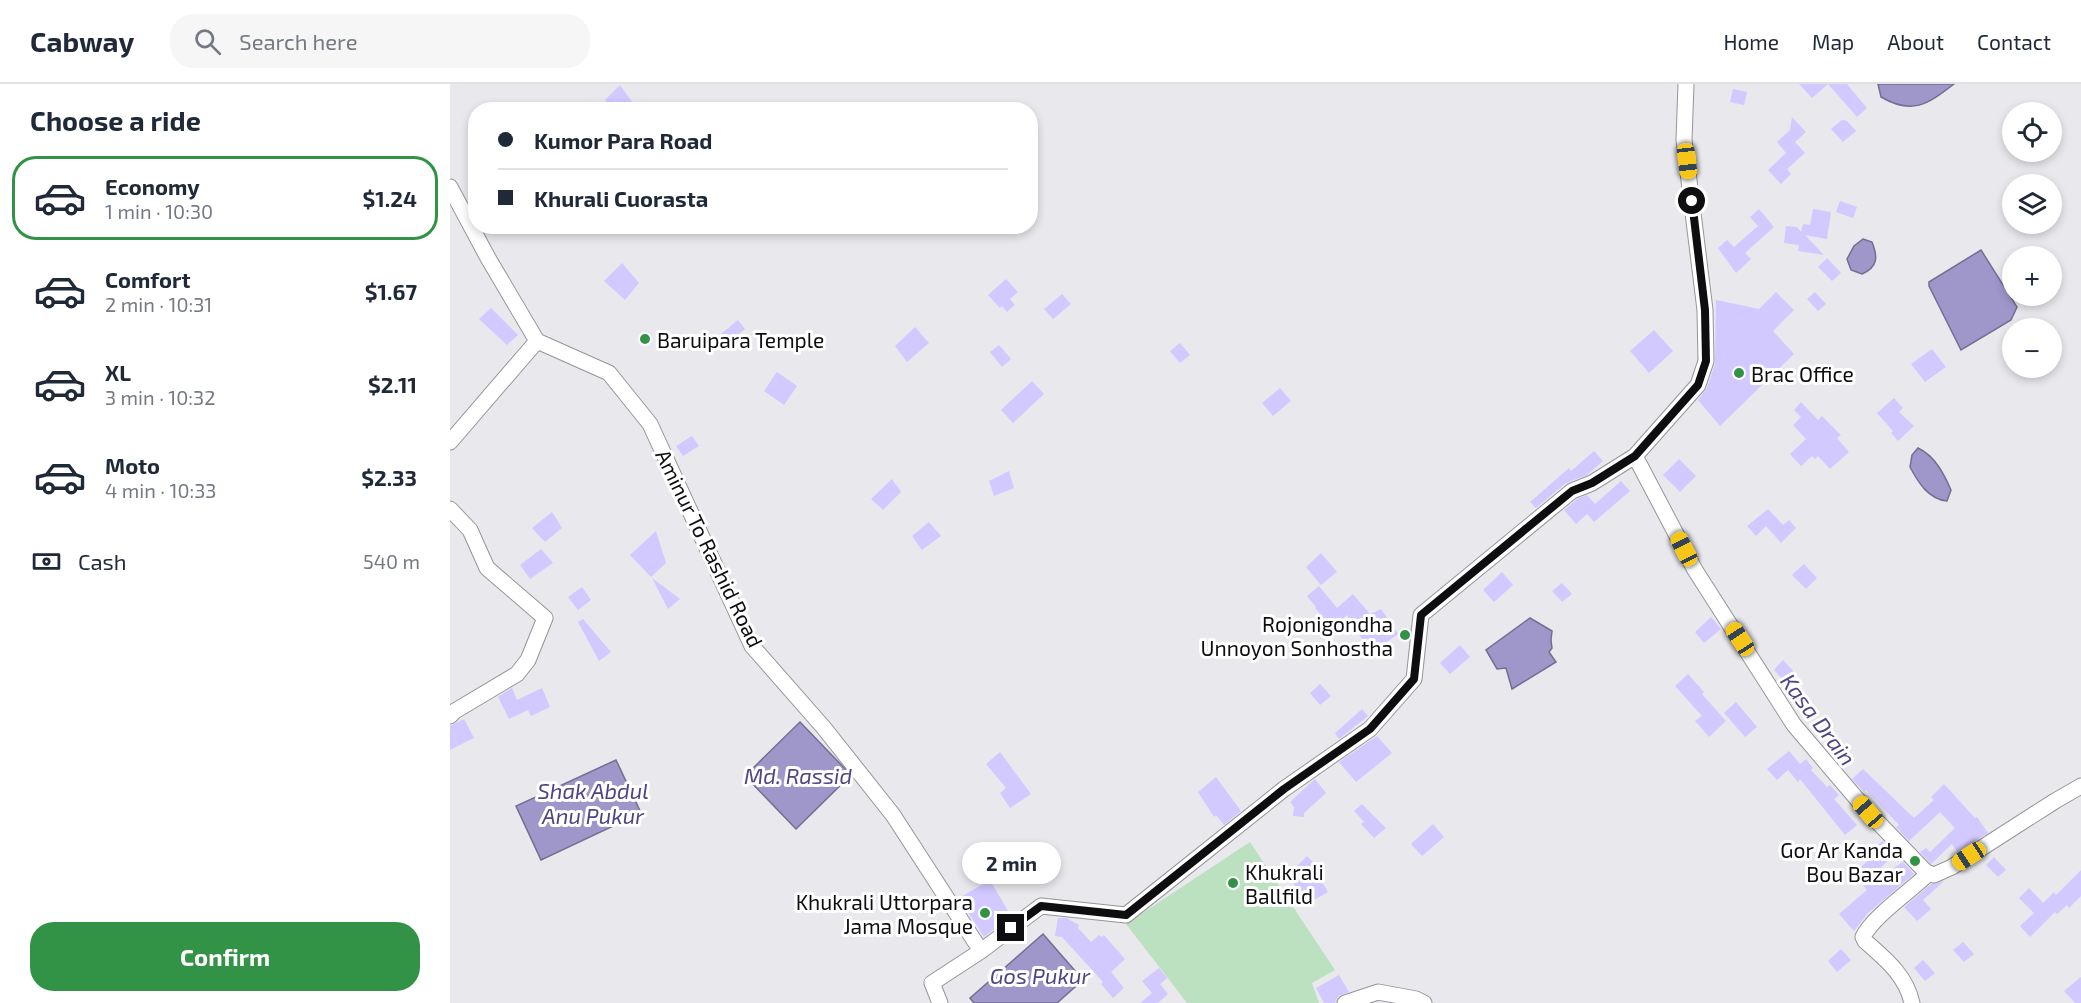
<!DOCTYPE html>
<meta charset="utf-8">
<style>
body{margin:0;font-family:"Exo 2",sans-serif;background:#f6f6f7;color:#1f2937;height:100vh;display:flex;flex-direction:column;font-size:22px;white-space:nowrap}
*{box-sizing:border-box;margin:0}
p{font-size:20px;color:#747a83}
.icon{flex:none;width:33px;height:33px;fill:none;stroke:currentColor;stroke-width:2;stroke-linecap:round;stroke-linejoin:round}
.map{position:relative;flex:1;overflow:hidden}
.side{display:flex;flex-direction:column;background:#fff;width:450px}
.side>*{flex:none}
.banner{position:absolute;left:18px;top:18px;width:570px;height:132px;border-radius:24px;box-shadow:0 3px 9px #0003;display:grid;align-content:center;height:132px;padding:0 30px;background:#fff}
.controls{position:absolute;left:1552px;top:18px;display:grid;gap:12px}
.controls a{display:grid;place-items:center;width:60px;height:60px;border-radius:50%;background:#fff;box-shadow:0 3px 9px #0003;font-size:30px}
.end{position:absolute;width:27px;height:27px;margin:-14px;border:8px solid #0e0e10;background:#fff;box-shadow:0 0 0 3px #fff}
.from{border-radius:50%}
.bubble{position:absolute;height:42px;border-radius:21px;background:#fff;box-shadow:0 3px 9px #0003;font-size:20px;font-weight:700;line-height:42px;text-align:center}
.car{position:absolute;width:18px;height:36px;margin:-18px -9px;border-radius:8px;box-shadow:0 0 4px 2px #0007;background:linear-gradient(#f5c518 24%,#345 0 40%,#f5c518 0 76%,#345 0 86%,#f5c518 0)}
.banner b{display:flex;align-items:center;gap:21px;height:57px;font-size:22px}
.banner b+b{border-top:2px solid #e0e1e3}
.banner i{width:15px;height:15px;background:#1f2937}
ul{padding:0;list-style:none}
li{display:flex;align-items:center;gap:18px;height:84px;margin:0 12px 9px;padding:0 18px;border:3px solid transparent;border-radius:24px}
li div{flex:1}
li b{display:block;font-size:22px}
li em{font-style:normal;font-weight:700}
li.active{border-color:#329346}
li>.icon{width:54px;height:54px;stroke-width:1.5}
h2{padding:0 30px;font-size:27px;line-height:72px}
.pay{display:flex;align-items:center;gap:15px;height:66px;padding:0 30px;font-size:22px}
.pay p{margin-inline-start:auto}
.cta{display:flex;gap:12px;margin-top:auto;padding:12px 30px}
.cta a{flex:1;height:69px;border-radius:24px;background:#329346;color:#fff;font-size:24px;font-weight:700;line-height:69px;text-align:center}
header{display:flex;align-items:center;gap:36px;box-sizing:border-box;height:84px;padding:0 30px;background:#fff;border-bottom:2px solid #e0e1e3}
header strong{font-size:28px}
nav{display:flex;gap:33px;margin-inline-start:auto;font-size:21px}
.search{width:420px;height:54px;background:#f6f6f7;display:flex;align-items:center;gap:15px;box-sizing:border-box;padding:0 21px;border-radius:24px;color:#747a83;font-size:22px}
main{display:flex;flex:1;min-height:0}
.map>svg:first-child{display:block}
.green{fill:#bce1c0}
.water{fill:#9f97ca;stroke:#746e92;stroke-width:1.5}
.building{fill:#d1c9ff}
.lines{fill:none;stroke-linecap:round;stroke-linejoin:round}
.tertiary-casing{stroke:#959599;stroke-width:17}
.tertiary{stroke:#fff;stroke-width:15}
.route{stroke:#0e0e10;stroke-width:8}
.poi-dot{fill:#329346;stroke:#fff;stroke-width:2}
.labels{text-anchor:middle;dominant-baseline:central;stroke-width:6;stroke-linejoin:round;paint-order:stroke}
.poi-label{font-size:21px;fill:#0e0e10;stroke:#fff;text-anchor:start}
.street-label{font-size:21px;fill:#0e0e10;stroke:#fff}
.water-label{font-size:22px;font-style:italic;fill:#524384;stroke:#fff}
</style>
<header>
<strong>Cabway</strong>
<div class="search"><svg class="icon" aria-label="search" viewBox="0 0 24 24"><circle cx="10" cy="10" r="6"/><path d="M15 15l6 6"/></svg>Search here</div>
<nav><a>Home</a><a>Map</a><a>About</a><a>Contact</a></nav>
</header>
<main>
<section class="side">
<h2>Choose a ride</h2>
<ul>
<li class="active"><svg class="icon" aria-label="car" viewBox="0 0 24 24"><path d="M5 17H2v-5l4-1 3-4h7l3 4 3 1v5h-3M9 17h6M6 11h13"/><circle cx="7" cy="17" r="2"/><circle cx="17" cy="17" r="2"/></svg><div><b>Economy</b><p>1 min · 10:30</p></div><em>$1.24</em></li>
<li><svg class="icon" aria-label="car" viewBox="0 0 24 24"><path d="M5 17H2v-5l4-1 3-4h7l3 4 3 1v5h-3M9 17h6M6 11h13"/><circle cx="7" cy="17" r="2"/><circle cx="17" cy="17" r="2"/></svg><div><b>Comfort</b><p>2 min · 10:31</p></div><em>$1.67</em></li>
<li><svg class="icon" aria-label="car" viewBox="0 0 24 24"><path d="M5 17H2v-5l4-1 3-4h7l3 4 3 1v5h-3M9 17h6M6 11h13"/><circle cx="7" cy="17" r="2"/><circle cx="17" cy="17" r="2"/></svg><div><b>XL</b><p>3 min · 10:32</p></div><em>$2.11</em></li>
<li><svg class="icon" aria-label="car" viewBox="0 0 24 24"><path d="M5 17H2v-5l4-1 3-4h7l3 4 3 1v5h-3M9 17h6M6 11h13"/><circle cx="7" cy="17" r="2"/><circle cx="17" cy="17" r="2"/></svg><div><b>Moto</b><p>4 min · 10:33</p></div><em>$2.33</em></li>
</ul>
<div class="pay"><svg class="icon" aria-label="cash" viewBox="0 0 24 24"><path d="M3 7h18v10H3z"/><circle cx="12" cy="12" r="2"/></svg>Cash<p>540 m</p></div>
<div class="cta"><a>Confirm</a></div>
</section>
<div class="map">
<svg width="1631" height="919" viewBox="0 0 1631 919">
<rect width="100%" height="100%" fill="#e9e8ed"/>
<!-- green -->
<path class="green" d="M800 758 885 886 862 899 869 919H737L676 840Z"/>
<!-- water -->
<path class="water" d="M1428 0H1504C1477 21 1462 31 1431 13Z
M1413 155 1422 158C1428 173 1428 183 1412 190L1401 186 1397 175 1404 162Z
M1531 166 1567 223 1561 236 1511 266 1479 202V198Z
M1468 364C1485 372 1494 390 1501 406L1497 417C1478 415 1468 398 1460 383L1462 371Z
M1080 534 1102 547 1101 556 1102 564 1099 568 1106 578 1062 605 1056 584 1047 585 1036 566Z
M350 638 401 691 346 745 295 692Z
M166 676 191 729 91 776 66 722Z
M593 850 633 896 607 919H524L520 914Z"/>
<!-- building -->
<path class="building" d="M1349 0H1378L1362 14Z
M1378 0H1397L1417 24 1407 33Z
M170 1 188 26H162L155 16Z
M1283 5 1297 8 1294 21 1280 18Z
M1342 33 1356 48 1345 58 1355 69 1337 85 1341 90 1331 100 1318 86 1336 69 1327 58 1340 46Z
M1392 36 1397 37 1406 47 1393 58 1381 45Z
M1390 117 1407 123 1403 134 1386 128Z
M1309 125 1324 143 1295 169 1301 175 1286 189 1268 164 1277 156 1284 163 1308 142 1300 133Z
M1363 125 1381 128 1377 155 1355 151 1374 171 1348 167 1349 161 1334 159 1336 142 1347 143 1351 148 1353 140 1360 141Z
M1377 174 1391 189 1382 197 1368 183Z
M172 179 189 199 175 216 154 197Z
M556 195 568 208 560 215 565 221 557 228 552 222 550 224 538 211Z
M1326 208 1344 226 1323 247 1344 270 1270 342 1248 316 1257 304 1265 280 1266 216 1309 225Z
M1365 208 1376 220 1368 227 1357 215Z
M612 210 621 220 603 235 594 225Z
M41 224 68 251 57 261 29 235Z
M288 236 295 245 271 265 265 255Z
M465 243 479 259 457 278 445 262Z
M1204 246 1223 267 1199 289 1180 267Z
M730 259 740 271 730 279 720 267Z
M549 261 561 275 552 283 540 268Z
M1482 265 1496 283 1475 298 1461 280Z
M327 288 347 302 334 321 314 307Z
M582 297 594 310 563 339 551 326Z
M830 304 841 317 823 332 812 319Z
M1444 314 1453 324 1449 328 1464 342 1448 357 1441 349 1443 347 1427 329Z
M1351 318 1368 336 1372 332 1391 351 1387 354 1399 368 1380 385 1368 372 1365 375 1362 372 1351 382 1340 370 1356 355 1343 341 1351 333 1344 326Z
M242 352 249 362 233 372 226 362Z
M1144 367 1153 377 1137 391 1116 399 1086 424 1080 418 1119 384 1121 387Z
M1229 375 1246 392 1230 408 1213 391Z
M559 387 564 404 544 412 539 397Z
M442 395 451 408 433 426 421 415Z
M1171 397 1180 407 1144 438 1137 430 1126 440 1114 426 1127 415 1137 411 1145 420Z
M1318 425 1333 441 1339 436 1346 444 1331 459 1316 442 1306 452 1297 442Z
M102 428 112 444 95 458 82 444Z
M479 438 491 452 472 466 462 452Z
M206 447 216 479 201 493 180 471Z
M91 465 103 479 80 495 70 481Z
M871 469 887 488 871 501 856 483Z
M1354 480 1367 494 1356 505 1342 491Z
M1052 488 1063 501 1044 518 1033 506Z
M202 494 230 515 218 525Z
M1112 499 1122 510 1112 518 1102 507Z
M869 502 887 524 903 510 920 530 931 525 948 550 921 569 897 531 882 544 865 524 866 523 857 512Z
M132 503 141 516 128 526 118 513Z
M1261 533 1271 545 1254 559 1245 548Z
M133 535 161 568 149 577 128 538Z
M1010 561 1020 573 1000 590 990 579Z
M1333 576 1345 589 1335 598 1324 586Z
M1238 590 1254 608 1252 610 1276 637 1259 653 1245 637 1252 632 1225 602Z
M870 600 881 612 870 621 860 609Z
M62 604 67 616 92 604 100 623 81 632 78 626 59 635 48 613Z
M1286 618 1307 643 1295 653 1274 629Z
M912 625 918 632 889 655 885 649Z
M14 635 24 654 0 666V642Z
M927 652 942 669 906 698 889 678Z
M1339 667 1350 680 1356 675 1363 684 1361 686 1377 703 1380 701 1389 711 1384 715 1407 741 1395 751 1350 695 1348 698 1338 686 1327 696 1317 685Z
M550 668 581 710 560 724 550 709 556 704 536 680Z
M1413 685 1464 734 1484 716 1481 713 1494 700 1525 734 1527 733 1538 749 1507 768 1502 760 1481 780 1470 768 1476 764 1480 768 1505 744 1490 728 1459 757 1446 743 1449 741 1416 706 1414 708 1402 695Z
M766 693 791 727 774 741 766 731 764 733 748 708Z
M865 695 876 709 854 729V733L843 732 844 723 840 718Z
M912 720 936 744 924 754 911 740 914 738 904 727Z
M983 740 994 753 972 772 961 760Z
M1432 757 1445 770 1426 788 1430 793 1453 778 1464 790 1418 829 1404 847 1389 830 1417 806 1404 789 1427 769 1423 765Z
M857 772 865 780 863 783 878 808 857 820 838 791Z
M1544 773 1556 786 1548 793 1536 781Z
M1631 786V812L1619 824 1617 821 1607 830 1605 828 1580 853 1570 842 1584 829 1569 814 1579 804 1593 819 1604 808 1606 811Z
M540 796 561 832 534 853 509 814Z
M1494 797 1473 816 1481 825 1467 837 1454 823 1481 800Z
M608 834H616L629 841 628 844 641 858 649 851 652 853 654 851 675 875 661 888 674 904 663 914 651 900 653 898 612 853 605 852Z
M1513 858 1524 870 1514 878 1503 866Z
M1391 865 1401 876 1387 888 1378 877Z
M1473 876 1485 889 1475 897 1464 884Z
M709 884 717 894 710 900 718 910 708 919H690L702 909 692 897Z
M889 891 899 908 888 912 885 919H874L866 904Z
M1631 893V919H1625L1614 907Z"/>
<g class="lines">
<!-- tertiary casing -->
<g class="tertiary-casing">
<path id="tertiary" d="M1236 0 1234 56 1255 226 1256 277 1248 301 1185 372 1245 486 1344 641 1418 728 1476 788 1484 791 1502 783 1605 717 1631 702
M0 103 38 174 87 257
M0 358 87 257 159 289 200 340 302 562 374 644 443 731 531 867
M0 425 20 446 37 484 95 534 78 576 67 590 5 627 0 632
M490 919 482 899 531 867 591 822 676 831 834 705 920 645 964 595 971 531 1122 407 1142 399 1185 372
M895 919 928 908 966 915 974 919
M1462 919C1456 891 1435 875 1415 857L1413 853C1422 833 1462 806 1479 789"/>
</g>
<!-- tertiary -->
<use href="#tertiary" class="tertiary"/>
</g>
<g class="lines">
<!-- route -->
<path class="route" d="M561 844 591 822 676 831 834 705 920 645 964 595 971 531 1122 407 1142 399 1185 372 1248 301 1256 277 1255 226 1242 117"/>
</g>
<!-- markers -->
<g class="poi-dot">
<circle cx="195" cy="255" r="6"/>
<circle cx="1289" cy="289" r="6"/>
<circle cx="955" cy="551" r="6"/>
<circle cx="1465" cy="777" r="6"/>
<circle cx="783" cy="799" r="6"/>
<circle cx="535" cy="829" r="6"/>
</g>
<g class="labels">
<!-- poi labels -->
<g class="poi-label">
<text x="207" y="255">Baruipara Temple</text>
<text x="1301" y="289">Brac Office</text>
<text x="943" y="539" text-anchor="end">Rojonigondha<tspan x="943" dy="24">Unnoyon Sonhostha</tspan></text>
<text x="1453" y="765" text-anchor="end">Gor Ar Kanda<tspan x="1453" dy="24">Bou Bazar</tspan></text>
<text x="795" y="787">Khukrali<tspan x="795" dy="24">Ballfild</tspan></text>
<text x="523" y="817" text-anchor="end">Khukrali Uttorpara<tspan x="523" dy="24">Jama Mosque</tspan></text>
</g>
<!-- street labels -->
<g class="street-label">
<text transform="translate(260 464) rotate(64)">Aminur To Rashid Road</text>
</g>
<!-- water labels -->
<g class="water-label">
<text transform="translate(1369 635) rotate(53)">Kasa Drain</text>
<text x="348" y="691">Md. Rassid</text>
<text x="143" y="706">Shak Abdul<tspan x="143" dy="25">Anu Pukur</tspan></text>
<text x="590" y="891">Gos Pukur</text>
</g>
</g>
</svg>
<div class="controls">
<a><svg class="icon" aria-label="locate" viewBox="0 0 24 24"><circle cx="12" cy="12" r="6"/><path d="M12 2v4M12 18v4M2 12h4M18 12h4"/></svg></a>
<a><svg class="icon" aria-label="layers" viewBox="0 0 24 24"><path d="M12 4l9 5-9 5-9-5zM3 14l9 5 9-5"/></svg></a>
<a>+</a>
<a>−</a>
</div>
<i class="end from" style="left:1242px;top:117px"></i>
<i class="end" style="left:561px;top:844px"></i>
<div class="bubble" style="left:512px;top:758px;width:99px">2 min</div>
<i class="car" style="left:1237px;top:77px;rotate:173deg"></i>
<i class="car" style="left:1234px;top:465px;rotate:333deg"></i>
<i class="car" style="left:1290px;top:555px;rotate:327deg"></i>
<i class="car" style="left:1418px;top:728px;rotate:319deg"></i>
<i class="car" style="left:1519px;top:772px;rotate:237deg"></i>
<div class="banner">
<b><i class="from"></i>Kumor Para Road</b>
<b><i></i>Khurali Cuorasta</b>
</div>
</div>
</main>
